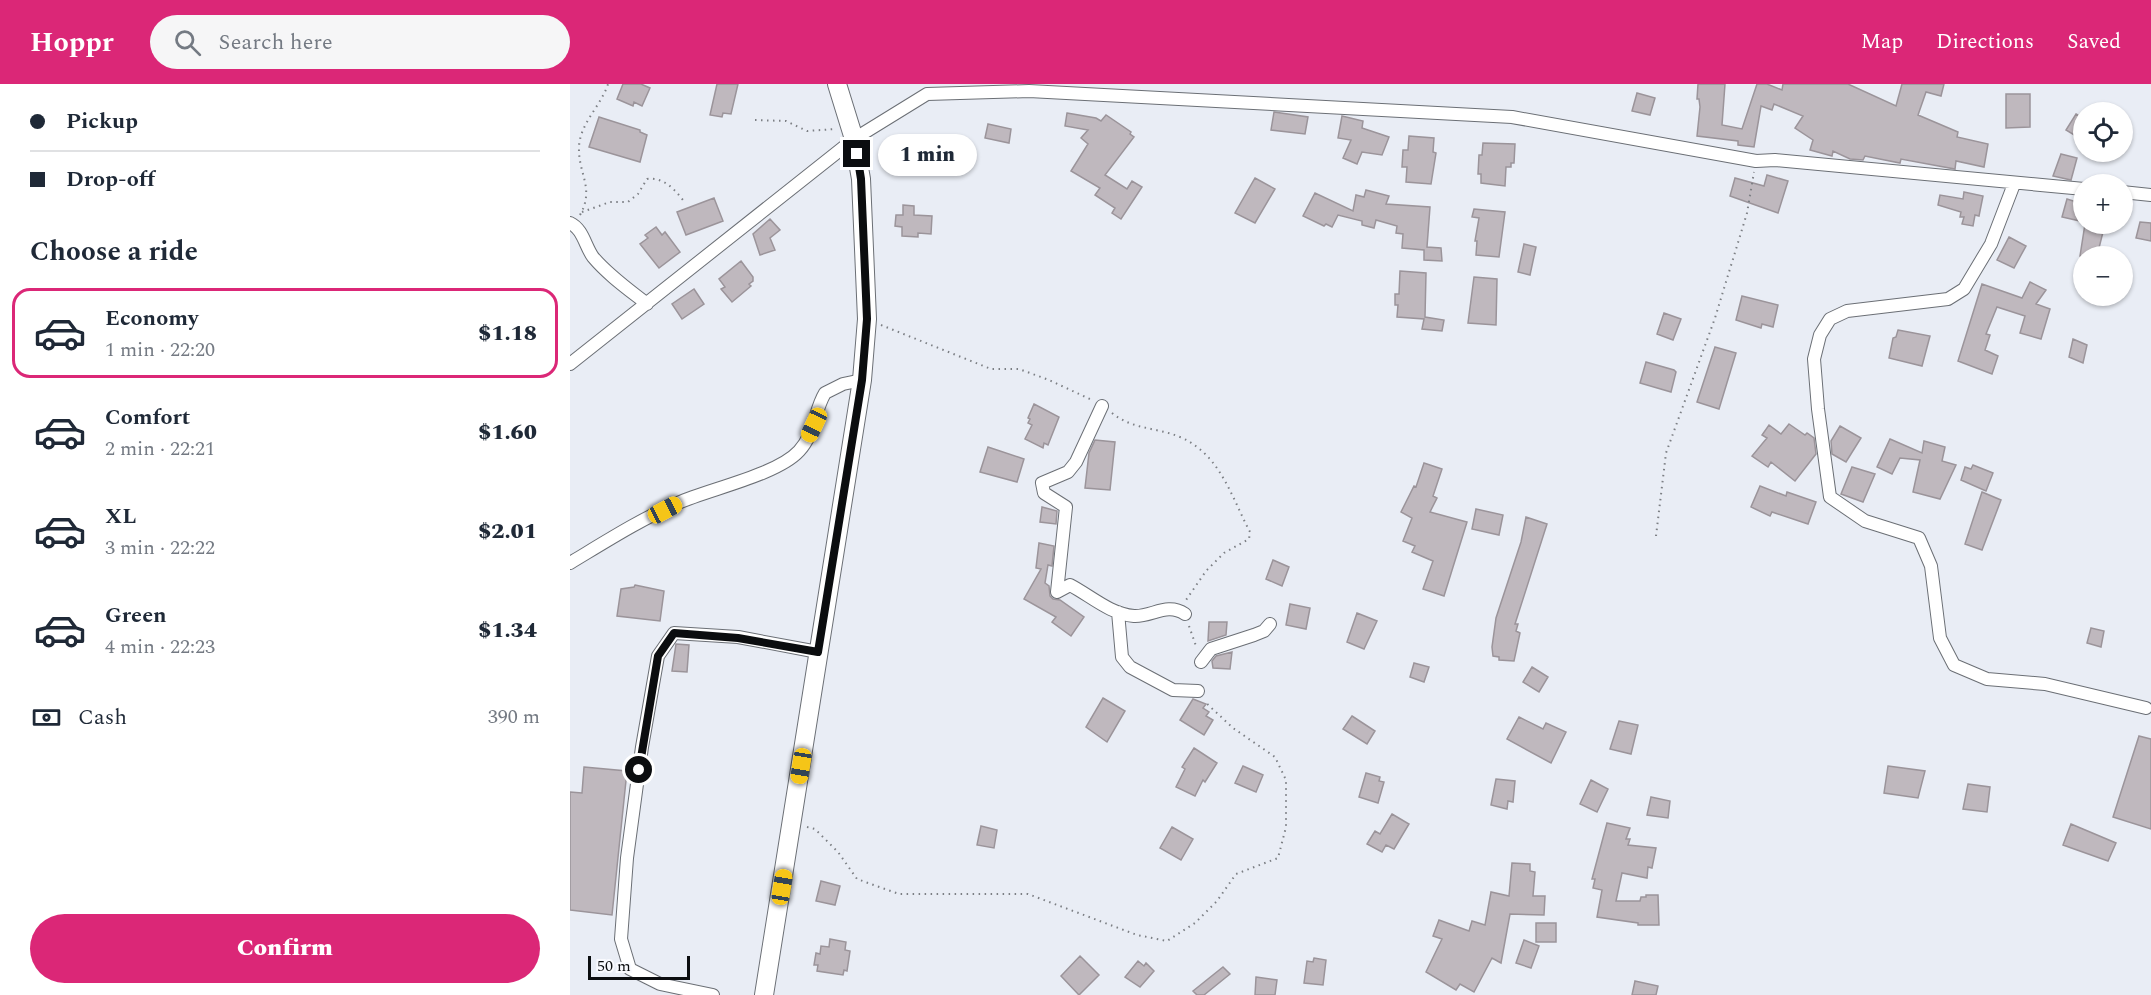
<!DOCTYPE html>
<meta charset="utf-8">
<style>
body{margin:0;font-family:Spectral,serif;background:#f6f6f7;color:#1f2937;height:100vh;display:flex;flex-direction:column;font-size:22px;white-space:nowrap}
*{box-sizing:border-box;margin:0}
p{font-size:20px;color:#747a83}
.icon{flex:none;width:33px;height:33px;fill:none;stroke:currentColor;stroke-width:2;stroke-linecap:round;stroke-linejoin:round}
.map{position:relative;flex:1;overflow:hidden}
.drawer{display:flex;flex-direction:column;background:#fff;width:570px}
.drawer>*{flex:none}
.hud{display:grid;align-content:center;height:132px;padding:0 30px;background:#fff}
.buttons{position:absolute;left:1503px;top:18px;display:grid;gap:12px}
.buttons a{display:grid;place-items:center;width:60px;height:60px;border-radius:50%;background:#fff;box-shadow:0 2px 4px #0004;font-size:30px}
.scale{position:absolute;left:18px;bottom:15px;width:102px;box-sizing:border-box;padding-left:6px;border:3px solid #0b0d0f;border-top:0;font-size:16px;line-height:21px;white-space:nowrap;color:#0b0d0f;-webkit-text-stroke:4px #f9fafe;paint-order:stroke}
.end{position:absolute;width:27px;height:27px;margin:-14px;border:8px solid #0b0d0f;background:#fff;box-shadow:0 0 0 3px #fff}
.from{border-radius:50%}
.bubble{position:absolute;height:42px;border-radius:21px;background:#fff;box-shadow:0 2px 4px #0004;font-size:20px;font-weight:800;line-height:42px;text-align:center}
.car{position:absolute;width:18px;height:36px;margin:-18px -9px;border-radius:8px;box-shadow:0 0 4px 2px #0007;background:linear-gradient(#f5c518 24%,#345 0 40%,#f5c518 0 76%,#345 0 86%,#f5c518 0)}
.hud b{display:flex;align-items:center;gap:21px;height:57px;font-size:22px}
.hud b+b{border-top:2px solid #e0e1e3}
.hud i{width:15px;height:15px;background:#1f2937}
ul{padding:0;list-style:none}
li{display:flex;align-items:center;gap:18px;height:90px;margin:0 12px 9px;padding:0 18px;border:3px solid transparent;border-radius:18px}
li div{flex:1}
li b{display:block;font-size:22px}
li em{font-style:normal;font-weight:800}
li.selected{border-color:#db2777}
li>.icon{width:54px;height:54px;stroke-width:1.5}
h2{padding:0 30px;font-size:27px;line-height:72px}
.pay{display:flex;align-items:center;gap:15px;height:66px;padding:0 30px;font-size:22px}
.pay p{margin-inline-start:auto}
.button{display:flex;gap:12px;margin-top:auto;padding:12px 30px}
.button a{flex:1;height:69px;border-radius:36px;background:#db2777;color:#fff;font-size:24px;font-weight:800;line-height:69px;text-align:center}
header{display:flex;align-items:center;gap:36px;box-sizing:border-box;height:84px;padding:0 30px;background:#db2777;color:#fff}
header strong{font-size:28px}
nav{display:flex;gap:33px;margin-inline-start:auto;font-size:21px}
.search{width:420px;height:54px;background:#f6f6f7;display:flex;align-items:center;gap:15px;box-sizing:border-box;padding:0 21px;border-radius:33px;color:#747a83;font-size:22px}
main{display:flex;flex:1;min-height:0}
.map>svg:first-child{display:block}
.building{fill:#bfb8be;stroke:#9b949a;stroke-width:1.5}
.lines{fill:none;stroke-linecap:round;stroke-linejoin:round}
.street-casing{stroke:#6b6f75;stroke-width:14}
.secondary-casing{stroke:#6b6f75;stroke-width:20}
.path{stroke:#7c7f84;stroke-width:2;stroke-dasharray:1.5 4.5;stroke-linecap:butt}
.street{stroke:#fff;stroke-width:12}
.secondary{stroke:#fff;stroke-width:18}
.route{stroke:#0b0d0f;stroke-width:8}
</style>
<header>
<strong>Hoppr</strong>
<div class="search"><svg class="icon" aria-label="search" viewBox="0 0 24 24"><circle cx="10" cy="10" r="6"/><path d="M15 15l6 6"/></svg>Search here</div>
<nav><a>Map</a><a>Directions</a><a>Saved</a></nav>
</header>
<main>
<section class="drawer">
<div class="hud">
<b><i class="from"></i>Pickup</b>
<b><i></i>Drop-off</b>
</div>
<h2>Choose a ride</h2>
<ul>
<li class="selected"><svg class="icon" aria-label="car" viewBox="0 0 24 24"><path d="M5 17H2v-5l4-1 3-4h7l3 4 3 1v5h-3M9 17h6M6 11h13"/><circle cx="7" cy="17" r="2"/><circle cx="17" cy="17" r="2"/></svg><div><b>Economy</b><p>1 min · 22:20</p></div><em>$1.18</em></li>
<li><svg class="icon" aria-label="car" viewBox="0 0 24 24"><path d="M5 17H2v-5l4-1 3-4h7l3 4 3 1v5h-3M9 17h6M6 11h13"/><circle cx="7" cy="17" r="2"/><circle cx="17" cy="17" r="2"/></svg><div><b>Comfort</b><p>2 min · 22:21</p></div><em>$1.60</em></li>
<li><svg class="icon" aria-label="car" viewBox="0 0 24 24"><path d="M5 17H2v-5l4-1 3-4h7l3 4 3 1v5h-3M9 17h6M6 11h13"/><circle cx="7" cy="17" r="2"/><circle cx="17" cy="17" r="2"/></svg><div><b>XL</b><p>3 min · 22:22</p></div><em>$2.01</em></li>
<li><svg class="icon" aria-label="car" viewBox="0 0 24 24"><path d="M5 17H2v-5l4-1 3-4h7l3 4 3 1v5h-3M9 17h6M6 11h13"/><circle cx="7" cy="17" r="2"/><circle cx="17" cy="17" r="2"/></svg><div><b>Green</b><p>4 min · 22:23</p></div><em>$1.34</em></li>
</ul>
<div class="pay"><svg class="icon" aria-label="cash" viewBox="0 0 24 24"><path d="M3 7h18v10H3z"/><circle cx="12" cy="12" r="2"/></svg>Cash<p>390 m</p></div>
<div class="button"><a>Confirm</a></div>
</section>
<div class="map">
<svg width="1581" height="911" viewBox="0 0 1581 911">
<rect width="100%" height="100%" fill="#e9edf5"/>
<!-- building -->
<path class="building" d="M53 0H71L80 4 72 22 64 18 63 22 47 15Z
M147 0H168L161 30 153 29 152 33 140 31Z
M1128 0H1155L1152 41 1172 45 1187 0H1197L1212 6 1213 0H1278L1326 22 1332 0H1374L1371 12 1356 8 1348 31 1388 48 1387 53 1418 60 1414 83 1386 77 1385 85 1331 75 1330 79 1295 72 1293 76 1280 75 1263 67 1262 72 1240 66 1243 56 1225 44 1233 32 1204 20 1202 26 1191 22 1184 63 1168 61V57L1127 52 1130 23 1129 15H1127Z
M1067 9 1085 14 1080 31 1062 27Z
M1436 10H1460V43L1436 44Z
M704 28 738 33 735 50 701 46Z
M497 29 526 34 531 37 536 31 561 48 560 50 564 53 535 91 557 105 562 97 572 103 551 135 542 129 545 124 525 111 530 104 501 87 518 60 511 54 518 46 495 42Z
M1506 30 1514 35V57L1496 46Z
M772 32 793 37 792 44 819 53 812 71 792 68 787 80 773 74 781 56 768 54Z
M29 33 70 46V48L77 51 70 78 19 63Z
M418 40 441 45 439 59 415 54Z
M839 52 864 54 863 68 866 69 861 100 836 98 837 83H832L833 66H838Z
M913 59 945 60 944 79H941V83H936L935 102 911 99V90H908L909 71H912Z
M1491 70 1507 74 1501 96 1483 92Z
M1197 91 1218 97 1208 129 1160 112 1165 94 1194 102Z
M685 94 705 105 685 139 665 129Z
M796 106 819 112 816 120 860 123 857 163 871 164 872 177 854 176V166L832 164 833 150 826 149 827 142 806 136 804 144 792 141V137L768 131 762 143 756 140 754 142 733 132 745 109 783 127 786 111 794 113Z
M1394 108 1413 112 1409 132 1405 131 1403 142 1392 140 1394 133H1390L1391 128 1368 121 1370 111 1393 115Z
M144 114 153 137 116 151 107 128Z
M1497 115 1513 120 1510 137 1492 133Z
M333 121 344 122V131L362 132 361 150 348 149V153L332 152V143L325 142 326 131H333Z
M904 125 935 128 929 173 906 171 907 157H905L909 134 902 133Z
M200 135 210 146 200 154 205 166 190 171 183 150Z
M1570 138 1581 139V157L1566 154Z
M1515 140H1535L1527 172H1510Z
M86 143 92 151 95 148 110 168 89 184 70 160 78 154 75 151Z
M1439 153 1456 162 1444 184 1427 176Z
M954 160 966 163 960 191 948 188Z
M171 177 183 193V197L179 200 181 202 162 218 151 205 155 203 149 195Z
M830 187 856 189 855 233 874 236 872 247 852 245 854 235 827 233 828 221H825V210H829Z
M904 193 927 195 926 241 898 239Z
M1460 198 1476 206 1466 220 1480 225 1471 255 1450 249 1455 232 1427 223 1416 250 1420 251 1415 266 1428 272 1422 290 1388 277 1412 200 1452 214Z
M124 205 134 220 112 235 102 220Z
M1172 212 1208 221 1203 243 1192 240 1191 244 1166 236Z
M1094 229 1111 235 1103 256 1087 250Z
M1328 246 1360 252 1352 282 1319 274 1323 254 1326 253Z
M1503 255 1517 261 1513 279 1499 273Z
M1145 263 1166 269 1149 325 1127 318Z
M1076 278 1104 286 1106 288 1101 308 1070 299Z
M464 320 489 333 478 361 474 359 473 364 455 355 462 341 458 339 460 335 458 334Z
M1219 340 1235 351 1237 349 1244 354 1246 370 1225 397 1201 378 1198 383 1182 372 1197 354 1192 351 1199 341 1211 350Z
M1270 342 1291 354 1276 378 1262 370 1261 357Z
M1320 355 1352 369 1354 357 1375 363 1372 377 1386 381 1370 415 1343 408 1350 376 1330 374 1322 390 1307 383Z
M525 356 545 358 540 406 515 404 519 369Z
M418 363 454 375 447 398 410 388Z
M854 379 872 385 863 412 867 414 860 428 897 438 874 512 853 505 863 477 842 468 845 462 833 457 842 434 831 428 844 402 846 403Z
M1403 381 1423 389 1416 407 1391 396 1395 383 1401 385Z
M1282 383 1305 390 1293 418 1271 410Z
M1190 402 1216 412 1217 408 1246 418 1238 440 1202 428 1200 432 1181 423Z
M1412 408 1431 416 1412 466 1395 460Z
M472 423 487 427 486 440 470 438Z
M906 425 933 431 929 451 902 445Z
M956 433 977 440 945 540H948L946 547 950 549 944 577 929 576V573L923 572 922 563 926 534 951 458Z
M469 459 484 462 482 482 478 481 475 499 479 502 480 512 483 515 490 516 514 533 501 552 482 538 486 533 454 515 471 485 466 484Z
M703 476 719 483 712 502 696 495Z
M65 501 94 507 90 537 47 532 51 505 64 503Z
M720 520 740 524 736 545 716 541Z
M787 529 807 537 794 565 777 558Z
M639 538H657L656 551 638 557Z
M1521 544 1534 547 1531 563 1517 559Z
M106 560 119 561 117 588 102 587Z
M662 568 660 585 643 584 642 577 646 572Z
M844 579 859 583 854 598 840 593Z
M962 583 978 593 969 608 953 598Z
M533 614 555 627 537 658 516 643Z
M623 615 636 620 633 624 639 628 636 632 643 636 634 651 610 636Z
M782 632 805 647 797 660 773 645Z
M949 633 973 645 976 639 996 648 981 679 937 655Z
M1049 637 1068 641 1061 670 1040 665Z
M1569 652 1581 655V745L1543 733Z
M624 664 647 679 635 698 633 696 625 712 606 703 615 685 612 683Z
M673 682 693 691 686 708 665 699Z
M1318 682 1355 687 1348 714 1314 709Z
M14 683 57 687 42 831 0 826V708L12 709Z
M796 689 810 693 809 697 814 698 808 719 789 713Z
M926 695 945 697 943 718 938 717 937 725 921 721Z
M1021 696 1038 705 1027 728 1010 720Z
M1398 700 1420 703 1417 728 1393 725Z
M1081 713 1100 717 1098 734 1077 731Z
M822 730 839 740 824 765 816 761 812 768 797 760 805 747 810 750Z
M1037 739 1060 744 1056 755H1060L1058 761 1086 764 1082 784 1078 783 1077 794 1052 789 1046 817H1070L1071 813H1076V811H1088L1089 841H1068V839L1027 833 1032 806 1023 804 1025 795H1022Z
M1501 740 1546 759 1538 777 1493 761Z
M411 742 427 746 424 764 407 761Z
M602 743 623 755 611 776 590 764Z
M942 779 960 780V787L965 788 963 812H975L974 831 940 830 931 879 922 874 904 908 890 900 886 906 856 888 872 855 863 852 869 836 899 847 902 837 915 841 921 808 939 812Z
M251 797 270 802 265 821 246 817Z
M966 839H986V858H966Z
M260 855 276 858 275 866 280 867 277 887 274 886 273 891 247 887 248 881H244L246 869 250 870 251 862 259 863Z
M954 856 969 862 961 884 946 879Z
M510 872 529 891 509 911 491 892Z
M744 874 756 876 753 901 734 899 737 877 743 878Z
M568 877 574 882 576 879 584 887 570 903 555 893Z
M653 883 660 890 634 911H627L623 907Z
M686 893 707 896 705 911H685Z
M1065 897 1088 902 1086 911H1062Z"/>
<g class="lines">
<!-- street casing -->
<g class="street-casing">
<path id="street" d="M1444 100 1421 160 1394 205 1378 215 1277 227 1260 235 1250 251 1244 275 1248 325 1260 413 1295 437 1349 454 1361 482 1370 554 1384 581 1417 595 1475 600 1576 624
M1552 108 1581 111
M0 139C13 145 15 162 23 173 38 191 58 205 77 220
M0 280 284 55 357 10 459 7 942 33 1186 77 1205 76 1514 105
M532 322 506 378 498 388 472 399 474 409 496 423 487 508 500 501C521 512 540 530 564 532 582 533 597 518 615 530
M0 479C35 458 71 435 108 419 139 405 207 391 229 367 245 350 244 327 255 309L273 300 292 296
M548 528 552 573 560 583 603 606 628 607
M631 578 641 565 684 551 694 547 700 540
M143 911 90 900 60 885 51 855 57 774 72 663 88 572 104 549 168 553 248 568"/>
</g>
<!-- secondary casing -->
<g class="secondary-casing">
<path id="secondary" d="M194 911 292 296 297 235 291 95 284 55 267 0"/>
</g>
<!-- path -->
<path class="path" d="M185 36 216 37 237 47 266 45
M12 128 40 118H58L68 110 77 95C94 93 104 105 113 116
M10 131C25 104 8 90 9 63 10 39 31 22 38 0
M311 241 421 285H449L479 296 522 316
M542 329C563 346 586 343 610 353 650 370 661 412 680 448L679 455 654 469 636 487 616 516
M1086 452 1096 369 1145 234 1177 129 1184 88
M619 542 626 562
M237 743 245 745 268 768 287 795 329 810H458L567 851 597 857 625 839 647 817 666 790 708 774 716 743V696L705 673 663 644 634 617"/>
<!-- street -->
<use href="#street" class="street"/>
<!-- secondary -->
<use href="#secondary" class="secondary"/>
</g>
<g class="lines">
<!-- route -->
<path class="route" d="M69 686 88 572 104 549 168 554 248 568 292 296 297 235 291 95 287 70"/>
</g>
</svg>
<div class="buttons">
<a><svg class="icon" aria-label="locate" viewBox="0 0 24 24"><circle cx="12" cy="12" r="6"/><path d="M12 2v4M12 18v4M2 12h4M18 12h4"/></svg></a>
<a>+</a>
<a>−</a>
</div>
<div class="scale">50 m</div>
<i class="end from" style="left:69px;top:686px"></i>
<i class="end" style="left:287px;top:70px"></i>
<div class="bubble" style="left:308px;top:50px;width:99px">1 min</div>
<i class="car" style="left:244px;top:341px;rotate:205deg"></i>
<i class="car" style="left:95px;top:426px;rotate:62deg"></i>
<i class="car" style="left:231px;top:682px;rotate:189deg"></i>
<i class="car" style="left:212px;top:803px;rotate:9deg"></i>
</div>
</main>
